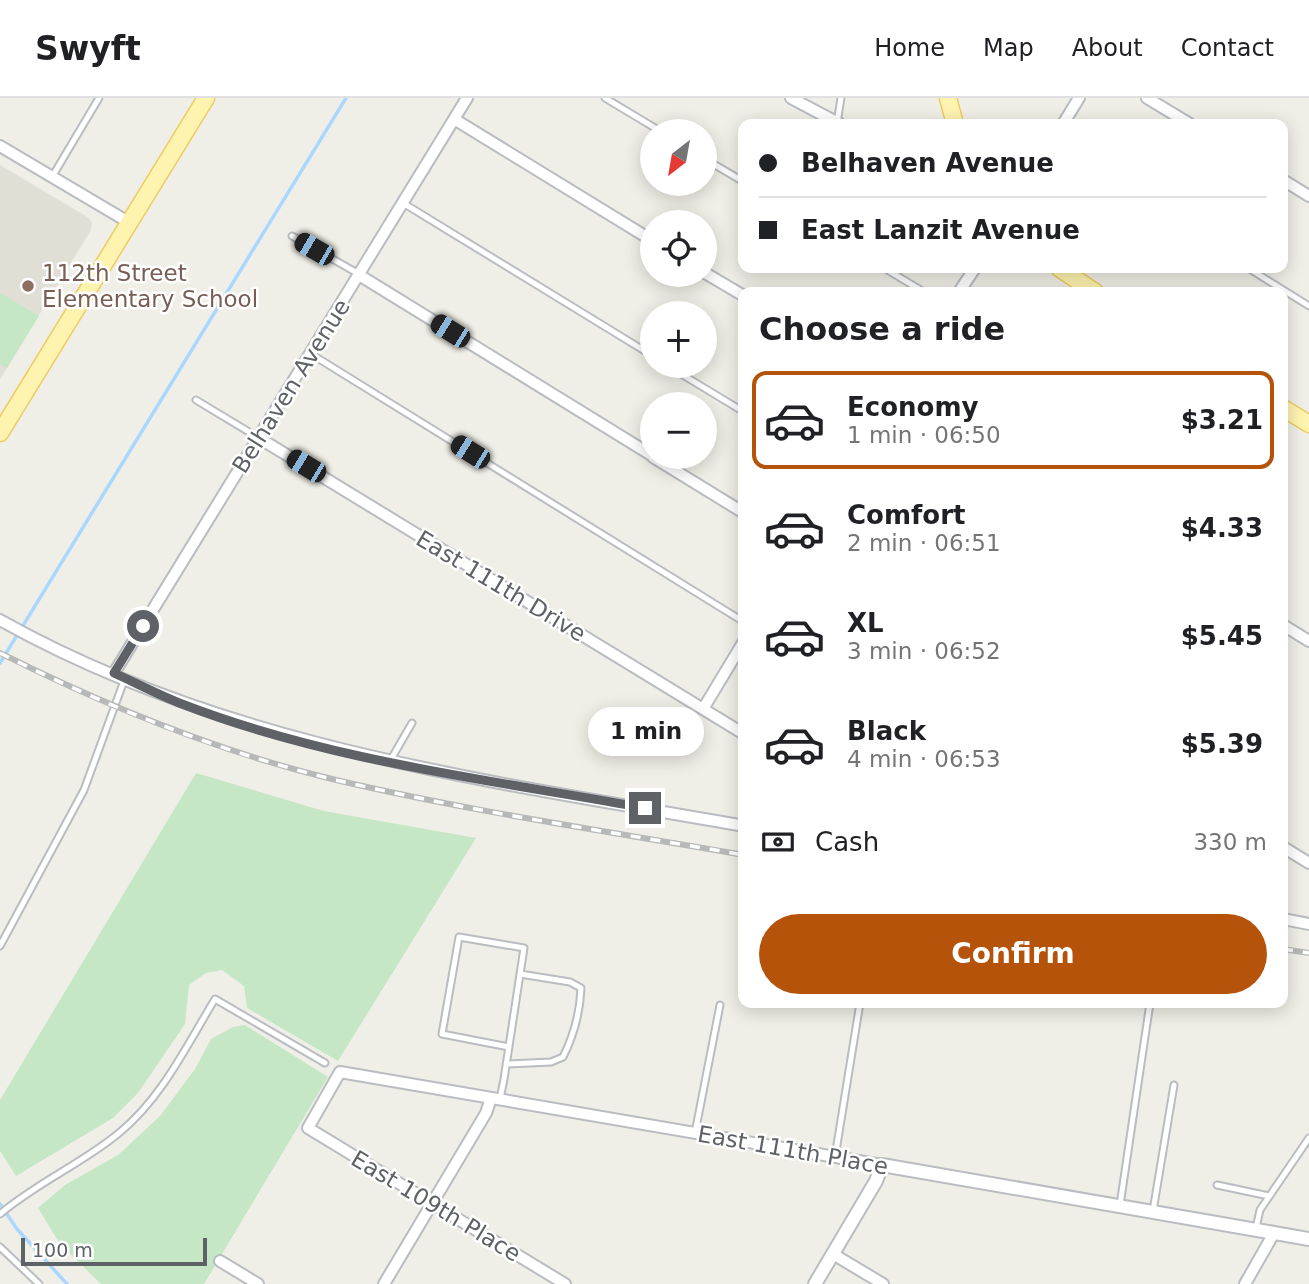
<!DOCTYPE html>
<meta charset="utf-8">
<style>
body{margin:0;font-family:"DejaVu Sans",sans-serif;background:#f6f6f6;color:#202124;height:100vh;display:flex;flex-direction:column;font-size:26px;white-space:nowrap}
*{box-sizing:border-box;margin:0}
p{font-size:23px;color:#757577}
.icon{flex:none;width:38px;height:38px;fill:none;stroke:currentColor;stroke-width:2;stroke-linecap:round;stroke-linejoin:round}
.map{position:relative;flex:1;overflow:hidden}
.side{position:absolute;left:738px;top:189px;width:550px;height:721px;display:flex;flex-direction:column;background:#fff;border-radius:14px;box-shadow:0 4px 18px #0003}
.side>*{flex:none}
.banner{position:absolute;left:738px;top:21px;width:550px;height:154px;border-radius:14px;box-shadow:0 4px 18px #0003;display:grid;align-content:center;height:154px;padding:0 21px;background:#fff}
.needle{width:46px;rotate:211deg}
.tools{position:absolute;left:640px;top:21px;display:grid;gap:14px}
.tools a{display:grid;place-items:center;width:77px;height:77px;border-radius:50%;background:#fff;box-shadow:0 4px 18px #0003;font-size:35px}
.scale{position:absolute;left:21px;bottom:18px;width:186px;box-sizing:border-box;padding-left:7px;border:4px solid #5e6267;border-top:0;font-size:19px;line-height:24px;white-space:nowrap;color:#5e6267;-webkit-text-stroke:5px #fff;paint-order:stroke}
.end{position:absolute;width:32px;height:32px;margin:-16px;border:9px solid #5e6267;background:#fff;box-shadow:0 0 0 4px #fff}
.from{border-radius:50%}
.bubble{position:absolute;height:49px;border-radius:24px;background:#fff;box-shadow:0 4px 18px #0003;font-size:23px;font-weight:700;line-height:49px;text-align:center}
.car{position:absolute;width:21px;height:42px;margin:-21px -10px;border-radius:9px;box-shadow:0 0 5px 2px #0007;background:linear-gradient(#222 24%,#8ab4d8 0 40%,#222 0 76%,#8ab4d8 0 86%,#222 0)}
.banner b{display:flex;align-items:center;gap:24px;height:66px;font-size:26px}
.banner b+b{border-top:2px solid #e0e0e0}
.banner i{width:18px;height:18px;background:#202124}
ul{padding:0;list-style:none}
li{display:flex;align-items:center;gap:21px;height:98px;margin:0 14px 10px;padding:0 7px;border:4px solid transparent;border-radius:14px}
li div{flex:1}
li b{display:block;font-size:26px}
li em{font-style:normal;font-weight:700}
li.active{border-color:#b45309}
li>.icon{width:63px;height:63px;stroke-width:1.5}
h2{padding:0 21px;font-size:32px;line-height:84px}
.pay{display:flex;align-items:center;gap:18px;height:77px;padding:0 21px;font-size:26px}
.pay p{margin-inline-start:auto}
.primary-button{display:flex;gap:14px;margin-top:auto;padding:14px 21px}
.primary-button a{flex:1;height:80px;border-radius:42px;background:#b45309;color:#fff;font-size:28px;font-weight:700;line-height:80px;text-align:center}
header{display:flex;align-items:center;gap:42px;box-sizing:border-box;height:98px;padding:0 35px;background:#fff;border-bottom:2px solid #e0e0e0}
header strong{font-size:33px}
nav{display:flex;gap:38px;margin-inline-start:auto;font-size:24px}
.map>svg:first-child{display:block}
.education{fill:#e0ded5}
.green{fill:#c5e7c6}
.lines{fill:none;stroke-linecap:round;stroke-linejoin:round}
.stream{stroke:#aad7fe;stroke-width:3.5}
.service-casing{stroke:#b9bcc0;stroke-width:9}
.minor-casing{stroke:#b9bcc0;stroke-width:14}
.tertiary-casing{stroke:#b9bcc0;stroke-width:16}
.primary-casing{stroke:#efcc61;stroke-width:19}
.service{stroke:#fff;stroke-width:5}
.minor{stroke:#fff;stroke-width:10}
.tertiary{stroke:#fff;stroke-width:12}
.primary{stroke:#fef3af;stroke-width:16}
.rail-casing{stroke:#b7b8b8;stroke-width:6}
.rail{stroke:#fff;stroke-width:3.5;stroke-dasharray:10;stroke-linecap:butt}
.route{stroke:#5e6267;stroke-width:9}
.education-dot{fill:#8d6e63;stroke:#fff;stroke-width:2.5}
.labels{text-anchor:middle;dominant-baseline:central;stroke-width:5;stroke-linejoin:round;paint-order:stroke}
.education-label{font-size:23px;fill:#785e54;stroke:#fff;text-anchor:start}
.street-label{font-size:23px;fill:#5e6267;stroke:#fff}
</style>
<header>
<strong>Swyft</strong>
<nav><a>Home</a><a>Map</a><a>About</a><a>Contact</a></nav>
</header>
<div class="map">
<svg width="1309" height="1186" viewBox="0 0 1309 1186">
<rect width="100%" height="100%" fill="#f0efe7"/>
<!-- education -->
<path class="education" d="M0 67 89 120 92 125 91 132 0 281Z"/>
<!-- green -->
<path class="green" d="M0 195 39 218 7 270 0 266Z
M196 675 324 713 476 740 338 963 247 910 244 888 222 872 206 875 189 887 185 926 138 995 113 1020 16 1078 0 1053V1002Z
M245 927 328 979 204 1186H101L60 1146 38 1110 65 1087 118 1057 160 1018 195 971 211 941 233 929Z"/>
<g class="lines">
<!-- stream -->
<path class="stream" d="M0 565 346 0
M0 1106 17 1131 67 1186"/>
<!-- service casing -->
<g class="service-casing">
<path id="service" d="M605 0 660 33
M837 25 841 0
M705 61 744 84
M52 79 99 0
M403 105 653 258
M292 138 359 176
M884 170 924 194
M1248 170 1309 208
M311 256 744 524
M668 268 744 314
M196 302 259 340
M390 663 412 625
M0 848 84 692 125 580
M506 966 551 964 563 959C574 937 580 916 581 890L570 884 520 876
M500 1001 504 981 524 850 459 839 442 936 509 949
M695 1035 720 907
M835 1059 860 905
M1217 1087 1269 1098
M1120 1107 1150 905
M1153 1113 1174 987
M0 1116C38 1084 83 1065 119 1035 162 1000 187 947 215 901L325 965
M1256 1130 1260 1112 1309 1040
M0 1149 39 1186"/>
</g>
<!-- minor casing -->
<g class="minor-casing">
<path id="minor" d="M791 0 840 26
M1147 0 1190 26
M454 21 653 143
M1063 26 1079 0
M0 48 130 125
M1283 82 1309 98
M705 175 744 198
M359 177 653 358
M959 194 975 170
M259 340 744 636
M653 359 744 415
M0 522C228 650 490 683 744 728
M1283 527 1309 543
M114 575 467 0
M703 611 744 543
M1283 749 1309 765
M1283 821 1309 826
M833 1156 883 1186
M220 1163 258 1186
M384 1186 486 1015 491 1000
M565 1186 308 1030 340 974 882 1067
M1245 1186 1274 1135"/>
</g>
<!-- tertiary casing -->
<g class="tertiary-casing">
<path id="tertiary" d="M815 1186 876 1083 882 1067 1309 1141"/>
</g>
<!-- primary casing -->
<g class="primary-casing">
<path id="primary" d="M948 0 955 26
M1059 170 1095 194
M1283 310 1309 326
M0 335 206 0"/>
</g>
<!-- service -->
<use href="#service" class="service"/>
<!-- minor -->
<use href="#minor" class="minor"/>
<!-- tertiary -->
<use href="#tertiary" class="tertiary"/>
<!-- primary -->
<use href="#primary" class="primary"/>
<!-- rail casing -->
<g class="rail-casing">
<path id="rail" d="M0 555C106 608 216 653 332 681 467 713 606 733 744 757
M1283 851 1309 855"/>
</g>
<!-- rail -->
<use href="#rail" class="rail"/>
</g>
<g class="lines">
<!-- route -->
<path class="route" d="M143 528 114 575C136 585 159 597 182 606 329 663 491 682 645 710"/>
</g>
<!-- markers -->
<circle class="education-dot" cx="28" cy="188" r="7"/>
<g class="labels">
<!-- education labels -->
<g class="education-label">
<text x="42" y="175">112th Street<tspan x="42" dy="26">Elementary School</tspan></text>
</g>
<!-- street labels -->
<g class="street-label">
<text transform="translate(291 288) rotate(-58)">Belhaven Avenue</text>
<text transform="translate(501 488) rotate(31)">East 111th Drive</text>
<text transform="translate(793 1052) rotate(10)">East 111th Place</text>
<text transform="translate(436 1108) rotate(31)">East 109th Place</text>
</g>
</g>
</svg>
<div class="tools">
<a><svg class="needle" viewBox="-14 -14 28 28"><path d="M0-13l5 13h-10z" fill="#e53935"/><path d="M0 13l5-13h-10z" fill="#757577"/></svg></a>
<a><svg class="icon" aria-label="locate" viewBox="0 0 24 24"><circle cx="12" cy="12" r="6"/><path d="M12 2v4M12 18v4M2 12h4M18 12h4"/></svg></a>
<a>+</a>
<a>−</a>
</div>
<div class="scale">100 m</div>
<i class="end from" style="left:143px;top:528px"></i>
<i class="end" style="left:645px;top:710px"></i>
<div class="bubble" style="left:588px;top:609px;width:116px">1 min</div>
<i class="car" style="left:314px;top:151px;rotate:300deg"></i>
<i class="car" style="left:450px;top:233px;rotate:302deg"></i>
<i class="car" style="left:470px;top:354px;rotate:302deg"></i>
<i class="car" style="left:306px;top:368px;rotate:301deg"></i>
<div class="banner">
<b><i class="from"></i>Belhaven Avenue</b>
<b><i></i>East Lanzit Avenue</b>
</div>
<section class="side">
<h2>Choose a ride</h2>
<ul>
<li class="active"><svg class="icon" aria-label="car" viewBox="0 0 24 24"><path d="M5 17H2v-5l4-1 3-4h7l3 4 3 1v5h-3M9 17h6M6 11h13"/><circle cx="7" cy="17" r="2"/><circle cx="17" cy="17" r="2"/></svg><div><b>Economy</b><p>1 min · 06:50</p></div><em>$3.21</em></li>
<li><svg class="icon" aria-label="car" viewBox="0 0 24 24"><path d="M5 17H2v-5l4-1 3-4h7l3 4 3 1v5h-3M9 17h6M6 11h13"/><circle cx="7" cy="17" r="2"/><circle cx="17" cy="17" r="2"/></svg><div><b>Comfort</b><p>2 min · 06:51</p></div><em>$4.33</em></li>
<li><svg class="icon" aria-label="car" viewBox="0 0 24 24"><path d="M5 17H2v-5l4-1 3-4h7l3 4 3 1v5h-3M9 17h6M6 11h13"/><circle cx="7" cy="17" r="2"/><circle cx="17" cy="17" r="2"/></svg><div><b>XL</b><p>3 min · 06:52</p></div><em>$5.45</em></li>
<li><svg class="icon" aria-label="car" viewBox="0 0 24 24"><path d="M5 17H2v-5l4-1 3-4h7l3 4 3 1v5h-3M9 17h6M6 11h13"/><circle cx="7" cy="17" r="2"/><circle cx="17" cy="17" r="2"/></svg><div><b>Black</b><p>4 min · 06:53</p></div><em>$5.39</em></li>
</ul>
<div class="pay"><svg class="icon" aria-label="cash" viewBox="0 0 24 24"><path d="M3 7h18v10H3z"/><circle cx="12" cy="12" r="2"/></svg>Cash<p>330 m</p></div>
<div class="primary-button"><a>Confirm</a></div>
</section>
</div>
